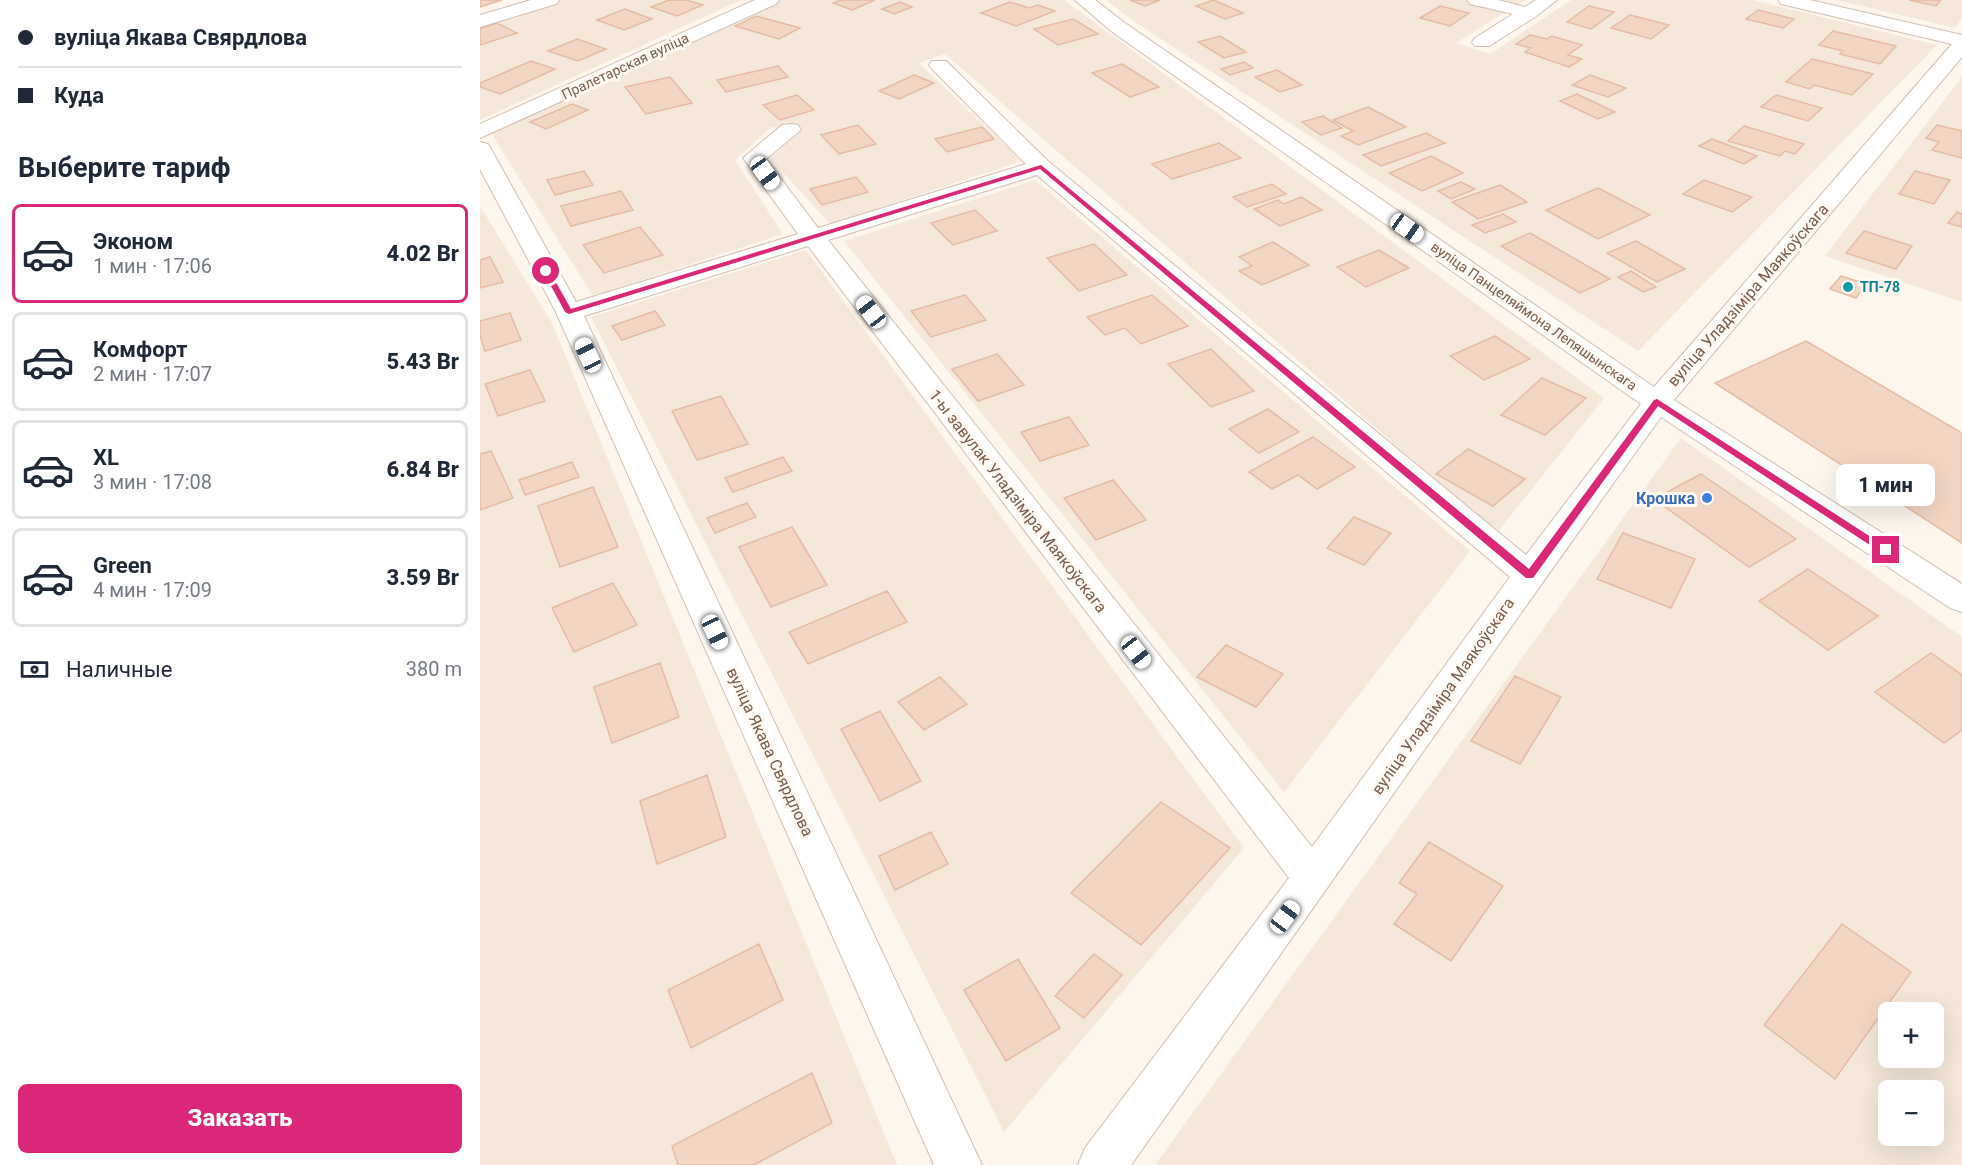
<!DOCTYPE html>
<html lang="ru">
<meta charset="utf-8">
<style>
body{margin:0;font-family:Roboto,sans-serif;background:#f6f6f7;color:#1f2937;height:100vh;display:flex;flex-direction:column;font-size:22px;white-space:nowrap}
*{box-sizing:border-box;margin:0}
p{font-size:20px;color:#747a83}
.icon{flex:none;width:33px;height:33px;fill:none;stroke:currentColor;stroke-width:2;stroke-linecap:round;stroke-linejoin:round}
.map{position:relative;flex:1;overflow:hidden}
.sheet{display:flex;flex-direction:column;background:#fff;width:480px}
.sheet>*{flex:none}
.top-card{display:grid;align-content:center;height:132px;padding:0 18px;background:#fff}
.tools{position:absolute;left:1398px;top:1002px;display:grid;gap:12px}
.tools a{display:grid;place-items:center;width:66px;height:66px;border-radius:9px;background:#fff;box-shadow:0 6px 24px #0002;font-size:30px}
.end{position:absolute;width:27px;height:27px;margin:-14px;border:8px solid #db2777;background:#fff;box-shadow:0 0 0 3px #fff}
.from{border-radius:50%}
.bubble{position:absolute;height:42px;border-radius:9px;background:#fff;box-shadow:0 6px 24px #0002;font-size:20px;font-weight:800;line-height:42px;text-align:center}
.car{position:absolute;width:18px;height:36px;margin:-18px -9px;border-radius:8px;box-shadow:0 0 4px 2px #0007;background:linear-gradient(#fff 24%,#345 0 40%,#fff 0 76%,#345 0 86%,#fff 0)}
.top-card b{display:flex;align-items:center;gap:21px;height:57px;font-size:22px}
.top-card b+b{border-top:2px solid #e0e1e3}
.top-card i{width:15px;height:15px;background:#1f2937}
ul{padding:0;list-style:none}
li{display:flex;align-items:center;gap:18px;height:99px;margin:0 12px 9px;padding:0 6px;border:3px solid #e0e1e3;border-radius:9px}
li div{flex:1}
li b{display:block;font-size:22px}
li em{font-style:normal;font-weight:800}
li.current{border-color:#db2777}
li>.icon{width:54px;height:54px;stroke-width:1.5}
h2{padding:0 18px;font-size:27px;line-height:72px}
.pay{display:flex;align-items:center;gap:15px;height:66px;padding:0 18px;font-size:22px}
.pay p{margin-inline-start:auto}
.cta{display:flex;gap:12px;margin-top:auto;padding:12px 18px}
.cta a{flex:1;height:69px;border-radius:9px;background:#db2777;color:#fff;font-size:24px;font-weight:800;line-height:69px;text-align:center}
main{display:flex;flex:1;min-height:0}
.map>svg:first-child{display:block}
.residential{fill:#f5e8da;fill-rule:evenodd}
.building{fill:#f3d5c3;stroke:#e6bba3;stroke-width:1.5}
.lines{fill:none;stroke-linecap:round;stroke-linejoin:round}
.minor-casing{stroke:#d1beb0;stroke-width:2}
.minor{fill:#fff;fill-rule:evenodd}
.route{fill:#db2777}
.culture-dot{fill:#0f9aa8;stroke:#fffaf3;stroke-width:2}
.shop-dot{fill:#3f7fe0;stroke:#fffaf3;stroke-width:2}
.labels{text-anchor:middle;dominant-baseline:central;stroke-width:6;stroke-linejoin:round;paint-order:stroke}
.far-street-label{font-size:14px;fill:#7a5c4d;stroke:#fffaf3}
.far-culture-label{font-size:14px;font-weight:bold;fill:#0d838f;stroke:#fffaf3;text-anchor:start}
.street-label{font-size:16px;fill:#7a5c4d;stroke:#fffaf3}
.shop-label{font-size:16px;font-weight:bold;fill:#366cbe;stroke:#fffaf3;text-anchor:end}
</style>
<main>
<section class="sheet">
<div class="top-card">
<b><i class="from"></i>вуліца Якава Свярдлова</b>
<b><i></i>Куда</b>
</div>
<h2>Выберите тариф</h2>
<ul>
<li class="current"><svg class="icon" aria-label="car" viewBox="0 0 24 24"><path d="M5 17H2v-5l4-1 3-4h7l3 4 3 1v5h-3M9 17h6M6 11h13"/><circle cx="7" cy="17" r="2"/><circle cx="17" cy="17" r="2"/></svg><div><b>Эконом</b><p>1 мин · 17:06</p></div><em>4.02 Br</em></li>
<li><svg class="icon" aria-label="car" viewBox="0 0 24 24"><path d="M5 17H2v-5l4-1 3-4h7l3 4 3 1v5h-3M9 17h6M6 11h13"/><circle cx="7" cy="17" r="2"/><circle cx="17" cy="17" r="2"/></svg><div><b>Комфорт</b><p>2 мин · 17:07</p></div><em>5.43 Br</em></li>
<li><svg class="icon" aria-label="car" viewBox="0 0 24 24"><path d="M5 17H2v-5l4-1 3-4h7l3 4 3 1v5h-3M9 17h6M6 11h13"/><circle cx="7" cy="17" r="2"/><circle cx="17" cy="17" r="2"/></svg><div><b>XL</b><p>3 мин · 17:08</p></div><em>6.84 Br</em></li>
<li><svg class="icon" aria-label="car" viewBox="0 0 24 24"><path d="M5 17H2v-5l4-1 3-4h7l3 4 3 1v5h-3M9 17h6M6 11h13"/><circle cx="7" cy="17" r="2"/><circle cx="17" cy="17" r="2"/></svg><div><b>Green</b><p>4 мин · 17:09</p></div><em>3.59 Br</em></li>
</ul>
<div class="pay"><svg class="icon" aria-label="cash" viewBox="0 0 24 24"><path d="M3 7h18v10H3z"/><circle cx="12" cy="12" r="2"/></svg>Наличные<p>380 m</p></div>
<div class="cta"><a>Заказать</a></div>
</section>
<div class="map">
<svg width="1482" height="1165" viewBox="0 0 1482 1165">
<rect width="100%" height="100%" fill="#fdf6ec"/>
<!-- residential -->
<path class="residential" d="M75 0H261L0 120V24Z
M301 0H584L1124 398 1017 533 465 54 439 63 542 161 350 224 290 158 323 130 291 127 255 160 303 234 113 296 11 133Z
M626 0H1045L976 43 1010 54 1091 0H1272L1457 45 1158 351 655 22Z
M1356 0H1482V18L1475 28Z
M1482 77V302L1345 256Z
M555 180 990 551 804 792 364 241Z
M0 206 72 323 417 1165H0Z
M326 250 764 848 524 1132 111 317Z
M1201 438 1482 637V1165H675ZM1408 1012H1454V1058H1408ZM1408 1090H1454V1136H1408Z"/>
<!-- building -->
<path class="building" d="M0 0H22L0 7Z
M189 0H206L223 5 197 16 171 7Z
M361 0H395L372 10 353 3Z
M650 0H680L665 6Z
M734 0 763 13 745 19 716 6Z
M1429 0H1461L1456 6Z
M420 2 432 7 414 14 402 9Z
M530 2 549 8 558 5 575 11 536 26 501 13Z
M960 6 989 13 970 26 940 18Z
M1109 6 1134 12 1111 29 1087 22Z
M145 9 172 19 144 30 117 20Z
M1278 10 1314 19 1303 28 1266 19Z
M1150 15 1189 25 1171 39 1131 28Z
M276 16 320 28 299 39 255 26Z
M593 19 618 34 578 45 554 29Z
M17 23 37 33 0 45V29Z
M1353 31 1416 46 1400 64 1360 54 1363 51 1339 45Z
M1050 35 1067 39 1072 36 1102 45 1088 55 1102 59 1089 67 1045 52 1051 48 1036 44Z
M740 36 766 52 744 58 718 42Z
M97 39 126 49 98 61 68 51Z
M1332 59 1393 74 1372 95 1334 85 1330 89 1306 82Z
M51 61 75 69 20 94 0 87V83Z
M764 62 773 68 750 75 741 69Z
M642 64 679 87 650 97 612 73Z
M298 66 308 77 246 92 237 80Z
M797 70 822 85 800 92 775 77Z
M434 75 454 83 419 99 399 91Z
M1110 75 1146 88 1128 97 1092 85Z
M190 77 212 103 166 114 145 87Z
M1097 94 1135 112 1118 119 1080 101Z
M317 95 334 110 300 120 283 105Z
M1296 95 1342 108 1328 121 1281 107Z
M92 104 108 110 66 129 50 122Z
M888 107 926 127 878 145 861 136 873 131 853 120Z
M843 116 862 128 841 135 822 122Z
M378 125 396 144 359 154 341 135Z
M1457 125 1482 131V158L1452 150 1459 142 1446 138Z
M1264 126 1324 144 1315 154 1305 151 1300 156 1248 141Z
M502 127 514 139 467 152 455 139Z
M946 133 965 143 901 166 883 155Z
M1232 139 1277 156 1264 164 1219 146Z
M739 143 761 158 692 179 672 164Z
M951 156 983 173 942 191 909 173Z
M104 171 113 185 75 195 67 180Z
M1435 171 1470 180 1454 204 1419 194Z
M376 177 388 192 342 205 330 189Z
M1224 180 1272 197 1252 212 1203 194Z
M981 182 995 189 971 199 958 191Z
M792 184 806 194 767 207 753 197Z
M1020 185 1047 202 998 219 972 202Z
M1118 188 1170 215 1118 239 1066 210Z
M141 191 153 210 91 226 81 206Z
M821 197 842 210 800 226 774 209 798 200 804 204Z
M495 210 517 231 473 245 451 223Z
M1477 212 1482 214V227L1468 223Z
M1023 214 1036 222 1005 233 992 225Z
M160 227 183 255 124 273 103 245Z
M1384 231 1432 246 1416 269 1366 253Z
M1050 233 1130 279 1100 293 1021 246Z
M1156 241 1205 269 1177 282 1127 253Z
M793 242 829 265 782 285 759 271 772 266 759 257Z
M614 244 647 275 599 291 567 258Z
M899 250 929 268 886 287 857 267Z
M10 257 23 282 0 288V260Z
M1151 271 1176 287 1163 292 1138 277Z
M1361 276 1386 284 1376 298 1350 289Z
M485 295 506 320 451 337 431 311Z
M672 295 708 326 661 344 645 328 625 335 607 317Z
M175 311 185 325 142 340 132 326Z
M30 313 41 340 5 351 0 335V321Z
M1015 336 1050 359 1004 380 970 356Z
M1326 341 1482 433V543L1235 383Z
M731 349 774 391 731 407 688 364Z
M517 354 544 385 498 401 472 369Z
M50 370 65 401 18 416 5 384Z
M1062 378 1106 398 1065 435 1021 415Z
M241 396 268 444 217 460 192 411Z
M788 409 819 432 779 453 749 429Z
M589 417 609 445 560 461 541 432Z
M833 437 875 467 837 489 818 475 792 489 769 472Z
M988 449 1045 479 1013 506 956 474Z
M11 451 33 498 0 510V454Z
M303 457 312 471 253 492 245 478Z
M92 462 99 477 45 495 39 480Z
M1221 474 1316 539 1269 567 1174 499Z
M633 480 666 520 616 540 584 498Z
M113 487 138 547 80 567 58 506Z
M267 503 276 517 235 533 227 518Z
M874 517 911 533 884 565 847 548Z
M312 527 347 585 291 607 259 547Z
M1143 533 1215 559 1191 608 1117 579Z
M1328 569 1398 616 1348 650 1279 601Z
M133 583 157 625 94 652 72 608Z
M407 591 427 622 328 664 309 632Z
M746 645 803 674 776 707 717 677Z
M1451 653 1482 675V730L1464 743 1395 692Z
M180 663 199 717 132 743 114 687Z
M1035 676 1081 697 1040 764 991 741Z
M460 677 487 704 444 730 418 702Z
M400 711 441 781 400 801 361 729Z
M227 775 246 837 177 864 160 801Z
M681 802 750 848 661 945 591 893Z
M451 832 468 864 415 890 399 856Z
M949 842 1023 886 971 961 914 924 937 894 919 883Z
M1362 924 1431 972 1355 1079 1284 1025Z
M279 944 303 1000 211 1048 188 990Z
M614 954 642 975 604 1018 575 996Z
M538 959 580 1028 526 1061 484 990Z
M332 1073 352 1123 274 1165H198L192 1146Z"/>
<g class="lines">
<!-- minor casing -->
<g class="minor-casing">
<path id="minor" d="M51 0H79L76 4 0 27V15Z
M275 0H299L296 4 0 138V124Z
M595 0H615L645 23 1174 387 1472 44 1301 4 1298 0H1330L1482 35V57L1194 400 1482 584V612L1470 608 1181 417C1002 665 829 916 651 1165H598L605 1148 809 878 328 246 104 316 502 1165H454L76 312 0 169V142L8 144 11 149 96 302 318 234 263 158 302 125 310 124 318 125 321 130 286 159 338 228 546 164 452 69 449 65 452 61H466L569 162 1046 555 1161 404 631 31ZM557 175 1030 577 832 847 348 240Z
M987 0H1018L1045 7 1056 0H1077L1055 17 1009 46H995L992 42 995 38 1033 14 990 4Z"/>
</g>
<!-- minor -->
<use href="#minor" class="minor"/>
</g>
<!-- route -->
<path class="route" d="M561 165 1049 569 1174 400 1177 399 1411 550 1406 554 1402 553 1178 406 1053 578H1046L560 169 89 314 85 312 63 271 69 270 91 309Z"/>
<!-- markers -->
<circle class="culture-dot" cx="1368" cy="287" r="6"/>
<circle class="shop-dot" cx="1227" cy="498" r="6"/>
<g class="labels">
<!-- far-street labels -->
<g class="far-street-label">
<text transform="translate(145 66) rotate(-25)">Пралетарская вуліца</text>
<text transform="translate(1054 316) rotate(35)">вуліца Панцеляймона Лепяшынскага</text>
</g>
<!-- far-culture labels -->
<g class="far-culture-label">
<text x="1380" y="287">ТП-78</text>
</g>
<!-- street labels -->
<g class="street-label">
<text transform="translate(1268 295) rotate(-49)">вуліца Уладзіміра Маякоўскага</text>
<text transform="translate(538 501) rotate(52)">1-ы завулак Уладзіміра Маякоўскага</text>
<text transform="translate(963 696) rotate(-55)">вуліца Уладзіміра Маякоўскага</text>
<text transform="translate(290 752) rotate(65)">вуліца Якава Свярдлова</text>
</g>
<!-- shop labels -->
<g class="shop-label">
<text x="1215" y="498">Крошка</text>
</g>
</g>
</svg>
<div class="tools">
<a>+</a>
<a>−</a>
</div>
<i class="end from" style="left:66px;top:271px"></i>
<i class="end" style="left:1406px;top:550px"></i>
<div class="bubble" style="left:1356px;top:464px;width:99px">1 мин</div>
<i class="car" style="left:285px;top:173px;rotate:144deg"></i>
<i class="car" style="left:927px;top:228px;rotate:125deg"></i>
<i class="car" style="left:391px;top:312px;rotate:322deg"></i>
<i class="car" style="left:108px;top:355px;rotate:335deg"></i>
<i class="car" style="left:235px;top:632px;rotate:155deg"></i>
<i class="car" style="left:656px;top:652px;rotate:142deg"></i>
<i class="car" style="left:805px;top:917px;rotate:37deg"></i>
</div>
</main>
